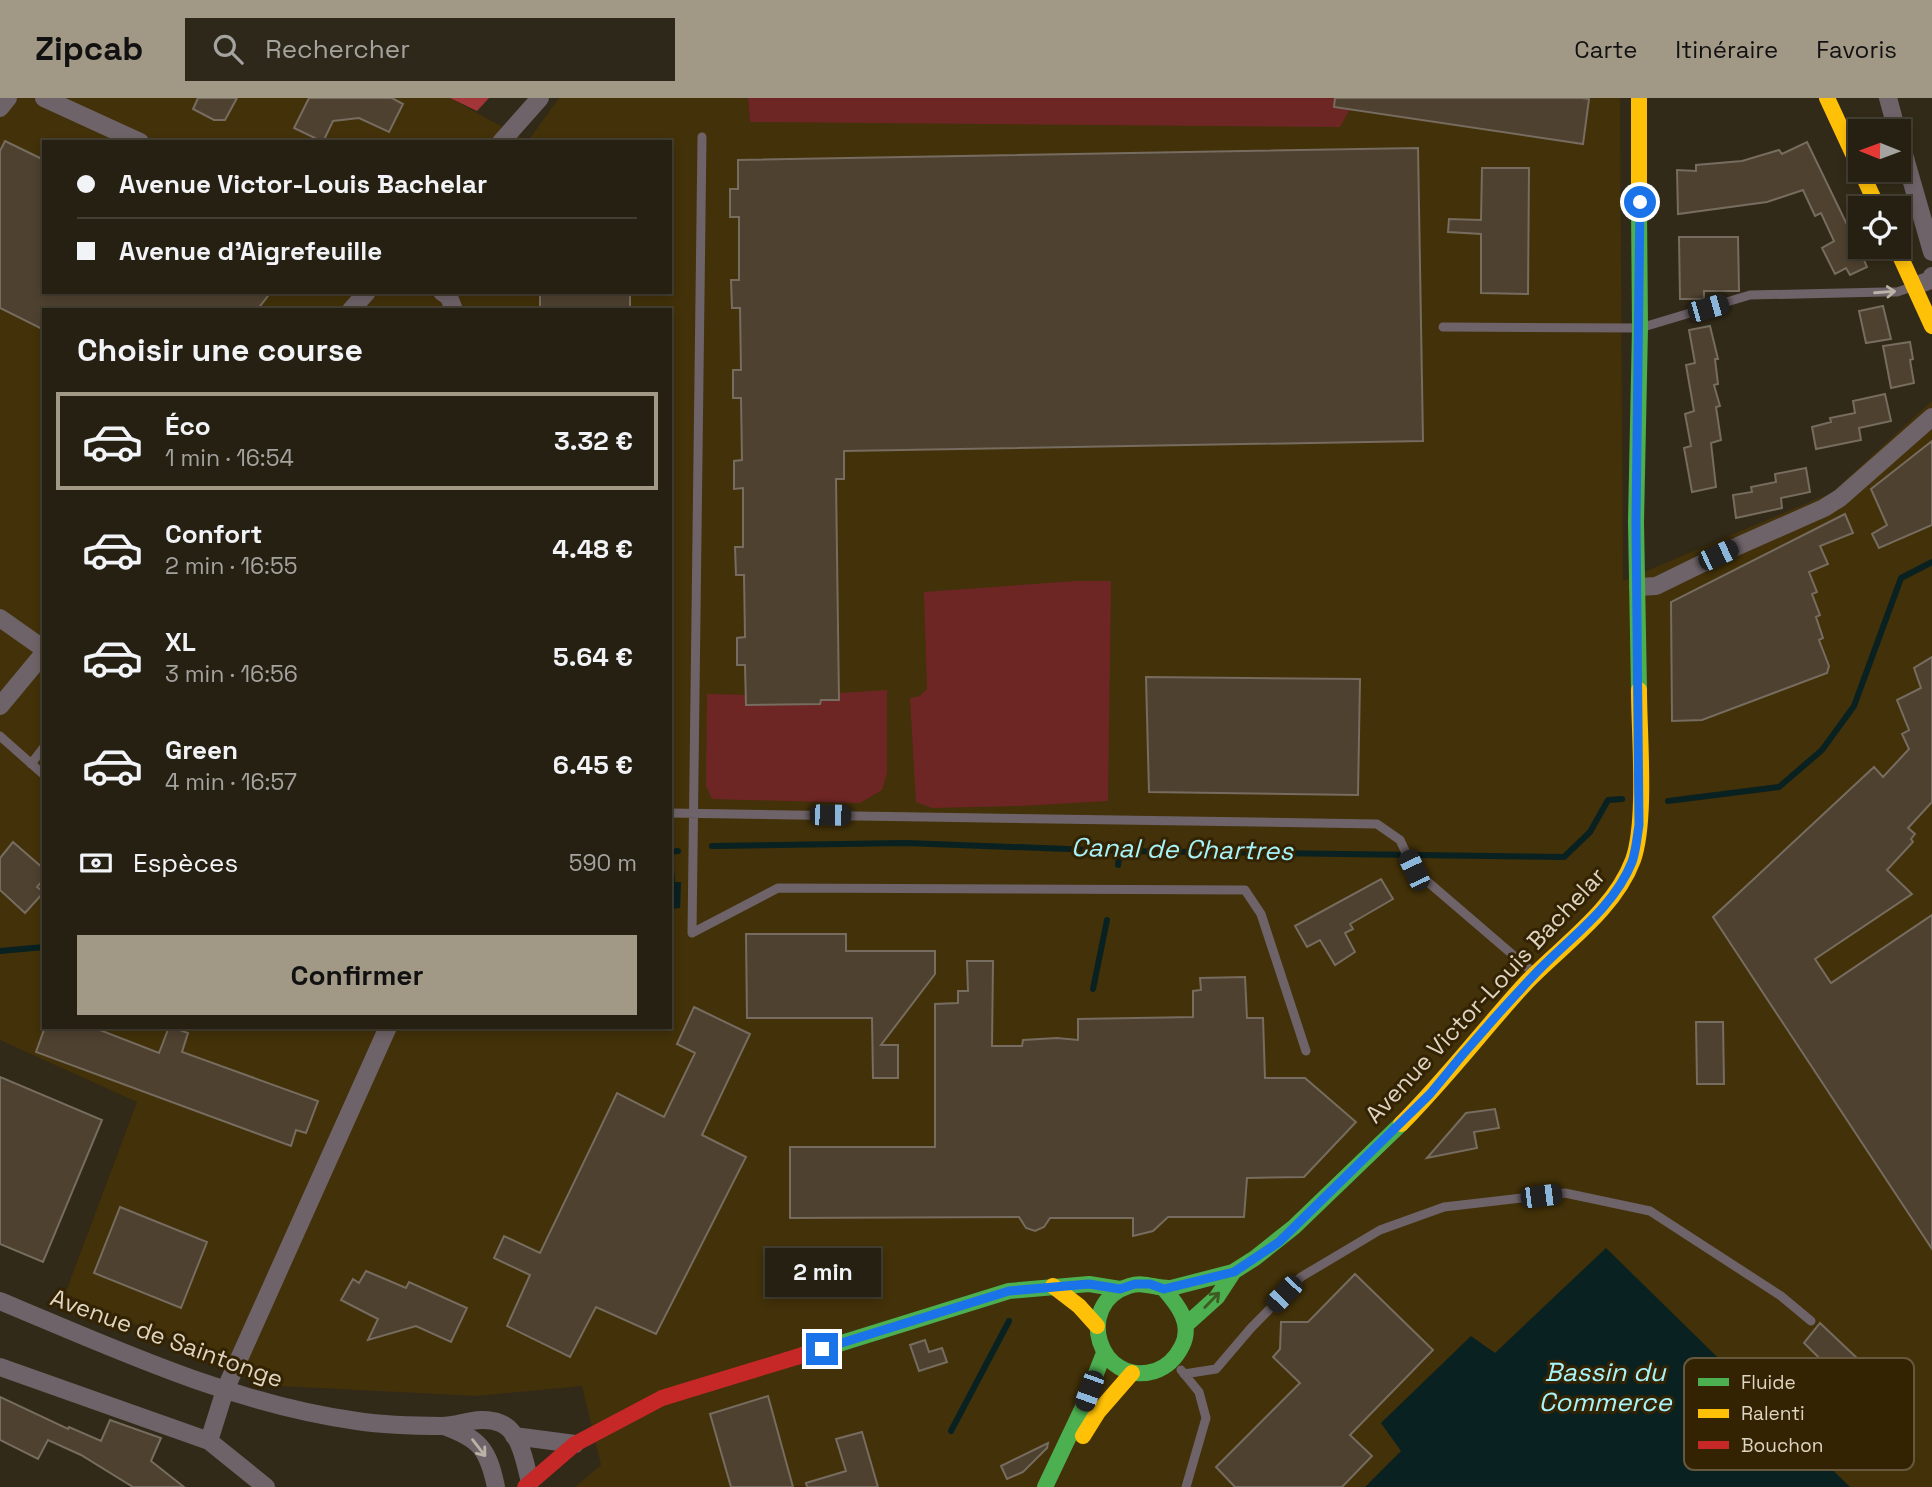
<!DOCTYPE html>
<html lang="fr">
<meta charset="utf-8">
<style>
body{margin:0;font-family:"Space Grotesk",sans-serif;background:#2e281b;color:#f1f3f6;height:100vh;display:flex;flex-direction:column;font-size:26px;white-space:nowrap}
*{box-sizing:border-box;margin:0}
p{font-size:23px;color:#a4a39f}
.icon{flex:none;width:38px;height:38px;fill:none;stroke:currentColor;stroke-width:2;stroke-linecap:round;stroke-linejoin:round}
.map{position:relative;flex:1;overflow:hidden}
.side{position:absolute;left:42px;top:210px;width:630px;height:721px;display:flex;flex-direction:column;background:#262012;border-radius:0px;box-shadow:0 4px 10px #0003,0 0 0 2px #423e32}
.side>*{flex:none}
.hud{position:absolute;left:42px;top:42px;width:630px;height:154px;border-radius:0px;box-shadow:0 4px 10px #0003,0 0 0 2px #423e32;display:grid;align-content:center;height:154px;padding:0 35px;background:#262012}
.needle{width:46px;rotate:271deg}
.controls{position:absolute;left:1848px;top:21px;display:grid;gap:14px}
.controls a{display:grid;place-items:center;width:63px;height:63px;border-radius:0px;background:#262012;box-shadow:0 4px 10px #0003,0 0 0 2px #423e32;font-size:35px}
.end{position:absolute;width:32px;height:32px;margin:-16px;border:9px solid #1a73e8;background:#fff;box-shadow:0 0 0 4px #fff}
.from{border-radius:50%}
.bubble{position:absolute;height:49px;border-radius:0px;background:#262012;box-shadow:0 4px 10px #0003,0 0 0 2px #423e32;font-size:23px;font-weight:700;line-height:49px;text-align:center}
.car{position:absolute;width:21px;height:42px;margin:-21px -10px;border-radius:9px;box-shadow:0 0 5px 2px #0007;background:linear-gradient(#222 24%,#8ab4d8 0 40%,#222 0 76%,#8ab4d8 0 86%,#222 0)}
.hud b{display:flex;align-items:center;gap:24px;height:66px;font-size:26px}
.hud b+b{border-top:2px solid #423e32}
.hud i{width:18px;height:18px;background:#f1f3f6}
ul{padding:0;list-style:none}
li{display:flex;align-items:center;gap:21px;height:98px;margin:0 14px 10px;padding:0 21px;border:4px solid transparent;border-radius:0px}
li div{flex:1}
li b{display:block;font-size:26px}
li em{font-style:normal;font-weight:700}
li.selected{border-color:#a29886}
li>.icon{width:63px;height:63px;stroke-width:1.5}
h2{padding:0 35px;font-size:32px;line-height:84px}
.pay{display:flex;align-items:center;gap:18px;height:77px;padding:0 35px;font-size:26px}
.pay p{margin-inline-start:auto}
.action{display:flex;gap:14px;margin-top:auto;padding:14px 35px}
.action a{flex:1;height:80px;border-radius:0px;background:#a29886;color:#111;font-size:28px;font-weight:700;line-height:80px;text-align:center}
header{display:flex;align-items:center;gap:42px;box-sizing:border-box;height:98px;padding:0 35px;background:#a29886;color:#111}
header strong{font-size:33px}
nav{display:flex;gap:38px;margin-inline-start:auto;font-size:24px}
.search{width:490px;height:63px;background:#2e281b;display:flex;align-items:center;gap:18px;box-sizing:border-box;padding:0 24px;border-radius:0px;color:#a4a39f;font-size:26px}
.map>svg:first-child{display:block}
.built{fill:#423109;fill-rule:evenodd}
.green{fill:#6e2625}
.forest{fill:#a23537}
.water{fill:#092121}
.lines{fill:none;stroke-linecap:round;stroke-linejoin:round}
.stream{stroke:#092121;stroke-width:6}
.building{fill:#4f412f;stroke:#766c5f;stroke-width:2}
.lane{stroke:#6e6368;stroke-width:9}
.street{stroke:#6e6368;stroke-width:18}
.fast{stroke:#4caf50;stroke-width:16}
.slow{stroke:#ffc107;stroke-width:16}
.jam{stroke:#c62828;stroke-width:16}
.oneway{stroke:#bcb2a7}
.oneway2{stroke:#3d5b22}
.route{stroke:#1a73e8;stroke-width:9}
.labels{text-anchor:middle;dominant-baseline:central;stroke-width:6;stroke-linejoin:round;paint-order:stroke}
.street-label{font-size:24px;fill:#ded4c2;stroke:#332303}
.water-label{font-size:26px;font-style:italic;fill:#a6f4fa;stroke:#332303}
.key{fill:#332303;stroke:#66583c;stroke-width:2}
.key-label{font-size:19px;fill:#ded4c2}
</style>
<header>
<strong>Zipcab</strong>
<div class="search"><svg class="icon" aria-label="search" viewBox="0 0 24 24"><circle cx="10" cy="10" r="6"/><path d="M15 15l6 6"/></svg>Rechercher</div>
<nav><a>Carte</a><a>Itinéraire</a><a>Favoris</a></nav>
</header>
<div class="map">
<svg width="1932" height="1389" viewBox="0 0 1932 1389">
<rect width="100%" height="100%" fill="#322a18"/>
<!-- built -->
<path class="built" d="M0 0H450L528 43 559 0H748L750 24 1349 0H1620L1623 483 1831 395 1932 303V1389H575L601 1367 582 1288 477 1298 280 1288 65 1196 137 1004 0 942ZM44 44H670V194H44ZM44 212H670V929H44Z"/>
<!-- green -->
<path class="green" d="M748 0H1352L1350 11 1340 29 750 24Z
M1076 483H1111L1108 703 1021 708 932 710 916 704 910 600 920 598 927 591 924 494Z
M887 592V675L882 692 860 705 712 701 706 688 707 596 746 597V607L820 606 821 602H839V595Z"/>
<!-- forest -->
<path class="forest" d="M450 0H489L477 13Z"/>
<!-- water -->
<path class="water" d="M672 744 675 784H681L680 810 670 811V745Z
M1606 1150 1850 1389H1365L1401 1353 1381 1325 1471 1238 1495 1255Z"/>
<g class="lines">
<!-- stream -->
<path class="stream" d="M1668 703 1779 689 1822 652 1854 608 1901 480 1932 464
M712 748 906 745 1120 753 1564 759 1590 734 1608 702 1622 701
M670 754 678 753
M1118 767 1120 753
M0 853 44 849
M1093 891 1107 822
M951 1333 1009 1223"/>
</g>
<!-- building -->
<path class="building" d="M198 0H237L225 22H214L193 11Z
M309 0H392L403 6 389 34 359 20 333 23 323 44 294 30Z
M1335 0H1581L1589 1 1583 46 1334 9Z
M5 43 44 62V194H271L257 212H44V232L0 210V53Z
M1807 44 1851 135 1855 133 1860 149H1863L1868 160 1864 162 1867 169 1850 177 1846 170 1835 176 1822 150 1834 143 1821 115 1815 118 1803 92 1767 104 1678 116 1677 72 1696 73V67L1742 63 1779 52 1782 56Z
M1418 50 1423 343 844 353V381H836L839 602H821L820 606 746 607 745 567H737V540L745 539 744 477H736L735 449H743V390L734 391V363L742 362 741 300H733V272H741L740 210H732L731 182H739V119H730V91H738V62Z
M1482 70H1529L1528 196 1481 195V136L1448 134 1449 121 1481 122Z
M1679 139H1738L1739 193H1704V201H1680Z
M540 194H630V212H540Z
M1883 208 1891 241 1866 245 1859 213Z
M1710 228 1718 261H1715L1718 286 1714 287 1720 308 1716 309 1721 342 1711 345 1716 389 1692 394 1684 350 1691 348 1685 316 1694 313 1686 267 1695 265 1689 232Z
M1910 244 1913 261 1910 262 1914 285 1891 290 1883 248Z
M1885 296 1891 323 1859 330 1861 342 1816 351 1812 329 1831 324 1830 320 1855 315 1853 303Z
M1932 343V427L1879 450 1872 436 1887 427 1871 391Z
M1806 370 1810 394 1781 400 1782 410 1736 420 1733 397 1752 394 1751 389 1776 384 1775 376Z
M1845 416 1853 435 1820 448 1828 466 1809 474 1817 494 1812 496 1820 517 1816 519 1823 540 1819 542 1829 568 1827 575 1702 622 1672 623 1671 504Z
M1932 559V704L1908 730 1915 736 1911 741 1913 744 1887 772 1912 796 1815 861 1831 885 1932 817V1151L1713 819 1874 669 1883 679 1909 651 1902 636 1909 632 1897 602 1921 590 1914 570Z
M1146 579 1360 581 1358 697 1149 694Z
M13 744 44 771V781L37 789 44 794 25 815 0 792V760Z
M1381 781 1393 801 1350 826 1353 831 1345 835 1355 854 1335 867 1320 842 1307 849 1295 828Z
M746 836H846V853H935V876L881 947H898V980H873L872 920H747Z
M967 863H993L992 948H1022L1023 942 1057 940 1078 942V921L1193 919V893L1201 892 1200 880 1245 879 1247 920H1263L1265 980H1305L1356 1024 1304 1079 1247 1080 1244 1119H1168L1153 1133 1133 1138V1120H1050L1044 1129 1035 1133 1026 1130 1019 1119 790 1120V1049H935V906L958 905V893H968Z
M694 909 750 936 702 1037 746 1059 656 1236 596 1209 570 1259 507 1228 530 1177 494 1160 504 1138 540 1155 617 995 664 1019 695 955 677 946Z
M1696 924H1723L1724 986H1697Z
M45 929H92L159 955 169 929H172L188 935 182 954 318 1003 306 1035 296 1032 291 1048 36 954Z
M0 979 102 1022 43 1164 0 1146Z
M1495 1011 1499 1030 1474 1034 1477 1050 1427 1060 1466 1015Z
M120 1109 207 1144 181 1210 94 1175Z
M366 1173 406 1190 409 1184 467 1210 451 1244 416 1228 368 1242 378 1221 341 1202 353 1181 359 1185Z
M1355 1176 1433 1252 1350 1337 1372 1358 1342 1389H1235L1216 1369 1300 1285 1273 1259 1280 1251 1281 1224H1308Z
M1820 1225 1896 1297 1878 1318 1804 1245Z
M925 1242 929 1254 942 1250 947 1264 919 1273 910 1247Z
M768 1298 793 1389H731L710 1316Z
M0 1299 68 1331 69 1329 101 1343 110 1322 161 1340 151 1363 184 1389H133L81 1357 48 1342 38 1361 0 1342Z
M862 1334 878 1389H807L806 1385 846 1373 836 1341Z
M1048 1345 1047 1350 1023 1374 1007 1381 1001 1368Z"/>
<g class="lines">
<!-- lane -->
<path class="lane" d="M702 39 692 835 778 790 1245 792 1261 816 1306 953
M1443 229 1640 230 1750 197 1885 194H1897L1912 189
M0 638 44 677
M31 666 44 649
M670 715 1377 726 1400 742 1414 772 1534 875
M1181 1272 1199 1294 1206 1320 1186 1389
M1184 1276 1216 1271 1251 1230 1301 1179 1380 1132 1444 1109 1565 1095 1650 1113 1781 1198 1811 1223"/>
<!-- street -->
<path class="street" d="M44 0 140 44
M1888 0 1897 33
M0 10 8 0
M1899 39 1932 154
M501 44 540 0
M1914 188 1931 182 1932 178
M442 194 449 199 454 212
M351 212 367 194
M1638 489 1656 488 1738 448 1824 410 1840 400 1932 319
M0 520 44 551
M0 608 44 555
M0 1203C115 1251 233 1306 357 1323 384 1327 415 1328 442 1328 462 1327 480 1317 500 1325 521 1333 525 1366 530 1384
M0 1269 209 1343 225 1292 388 929
M444 1328C480 1341 488 1351 496 1389
M514 1338 575 1346
M209 1343 266 1389"/>
<!-- fast -->
<path class="fast" d="M1639 592 1636 424 1640 230 1639 110
M1164 1191C1178 1207 1193 1226 1182 1248 1176 1260 1167 1269 1155 1273 1099 1290 1073 1206 1129 1188 1145 1183 1156 1191 1171 1190L1233 1174 1255 1160 1294 1129 1401 1026
M1187 1226 1217 1199 1234 1173
M803 1257 1009 1193 1089 1186 1120 1191
M1045 1389 1083 1309 1104 1255"/>
<!-- slow -->
<path class="slow" d="M1639 0V110
M1827 0 1878 110
M1896 149 1932 228
M1401 1026C1445 982 1483 932 1525 886 1561 848 1614 813 1633 762 1647 722 1639 637 1639 592
M1053 1188 1079 1208 1097 1228
M1083 1338 1098 1314 1132 1275"/>
<!-- jam -->
<path class="jam" d="M525 1389 575 1346 662 1300 803 1257"/>
</g>
<!-- one-way arrows -->
<defs><path id="oneway-shaft" d="M-6 0H5M1.5-3L5.5 0L1.5 3" fill="none" stroke-width="1.6" stroke-linecap="round" stroke-linejoin="round" transform="scale(1.75)"/></defs>
<g class="oneway">
<use href="#oneway-shaft" transform="translate(1885 194) rotate(-4)"/>
<use href="#oneway-shaft" transform="translate(479 1350) rotate(52)"/>
</g>
<use class="oneway2" href="#oneway-shaft" transform="translate(1212 1202) rotate(-46)"/>
<g class="lines">
<!-- route -->
<path class="route" d="M822 1251 1009 1193 1089 1186 1120 1191 1135 1186H1150L1164 1191 1234 1174 1279 1144 1430 996C1463 955 1499 914 1535 876 1569 840 1613 811 1632 764 1636 753 1637 739 1639 727L1636 424 1640 104"/>
</g>
<g class="labels">
<!-- street labels -->
<g class="street-label">
<text transform="translate(1485 897) rotate(-47)">Avenue Victor-Louis Bachelar</text>
<text transform="translate(167 1240) rotate(20)">Avenue de Saintonge</text>
</g>
<!-- water labels -->
<g class="water-label">
<text transform="translate(1182 751) rotate(1)">Canal de Chartres</text>
<text x="1605" y="1274">Bassin du<tspan x="1605" dy="30">Commerce</tspan></text>
</g>
</g>
<!-- legend -->
<rect x="1684" y="1260" width="230" height="112" rx="10" class="key"/>
<rect x="1698" y="1280" width="31" height="8" fill="#4caf50"/>
<rect x="1698" y="1311" width="31" height="9" fill="#ffc107"/>
<rect x="1698" y="1343" width="31" height="8" fill="#c62828"/>
<g class="key-label">
<text x="1741" y="1291">Fluide</text>
<text x="1741" y="1322">Ralenti</text>
<text x="1741" y="1354">Bouchon</text>
</g>
</svg>
<div class="controls">
<a><svg class="needle" viewBox="-14 -14 28 28"><path d="M0-13l5 13h-10z" fill="#e53935"/><path d="M0 13l5-13h-10z" fill="#a4a39f"/></svg></a>
<a><svg class="icon" aria-label="locate" viewBox="0 0 24 24"><circle cx="12" cy="12" r="6"/><path d="M12 2v4M12 18v4M2 12h4M18 12h4"/></svg></a>
</div>
<i class="end from" style="left:1640px;top:104px"></i>
<i class="end" style="left:822px;top:1251px"></i>
<div class="bubble" style="left:765px;top:1150px;width:116px">2 min</div>
<i class="car" style="left:1708px;top:210px;rotate:74deg"></i>
<i class="car" style="left:1718px;top:457px;rotate:65deg"></i>
<i class="car" style="left:830px;top:717px;rotate:91deg"></i>
<i class="car" style="left:1414px;top:772px;rotate:335deg"></i>
<i class="car" style="left:1541px;top:1098px;rotate:83deg"></i>
<i class="car" style="left:1284px;top:1196px;rotate:224deg"></i>
<i class="car" style="left:1089px;top:1293px;rotate:200deg"></i>
<div class="hud">
<b><i class="from"></i>Avenue Victor-Louis Bachelar</b>
<b><i></i>Avenue d'Aigrefeuille</b>
</div>
<section class="side">
<h2>Choisir une course</h2>
<ul>
<li class="selected"><svg class="icon" aria-label="car" viewBox="0 0 24 24"><path d="M5 17H2v-5l4-1 3-4h7l3 4 3 1v5h-3M9 17h6M6 11h13"/><circle cx="7" cy="17" r="2"/><circle cx="17" cy="17" r="2"/></svg><div><b>Éco</b><p>1 min · 16:54</p></div><em>3.32 €</em></li>
<li><svg class="icon" aria-label="car" viewBox="0 0 24 24"><path d="M5 17H2v-5l4-1 3-4h7l3 4 3 1v5h-3M9 17h6M6 11h13"/><circle cx="7" cy="17" r="2"/><circle cx="17" cy="17" r="2"/></svg><div><b>Confort</b><p>2 min · 16:55</p></div><em>4.48 €</em></li>
<li><svg class="icon" aria-label="car" viewBox="0 0 24 24"><path d="M5 17H2v-5l4-1 3-4h7l3 4 3 1v5h-3M9 17h6M6 11h13"/><circle cx="7" cy="17" r="2"/><circle cx="17" cy="17" r="2"/></svg><div><b>XL</b><p>3 min · 16:56</p></div><em>5.64 €</em></li>
<li><svg class="icon" aria-label="car" viewBox="0 0 24 24"><path d="M5 17H2v-5l4-1 3-4h7l3 4 3 1v5h-3M9 17h6M6 11h13"/><circle cx="7" cy="17" r="2"/><circle cx="17" cy="17" r="2"/></svg><div><b>Green</b><p>4 min · 16:57</p></div><em>6.45 €</em></li>
</ul>
<div class="pay"><svg class="icon" aria-label="cash" viewBox="0 0 24 24"><path d="M3 7h18v10H3z"/><circle cx="12" cy="12" r="2"/></svg>Espèces<p>590 m</p></div>
<div class="action"><a>Confirmer</a></div>
</section>
</div>
